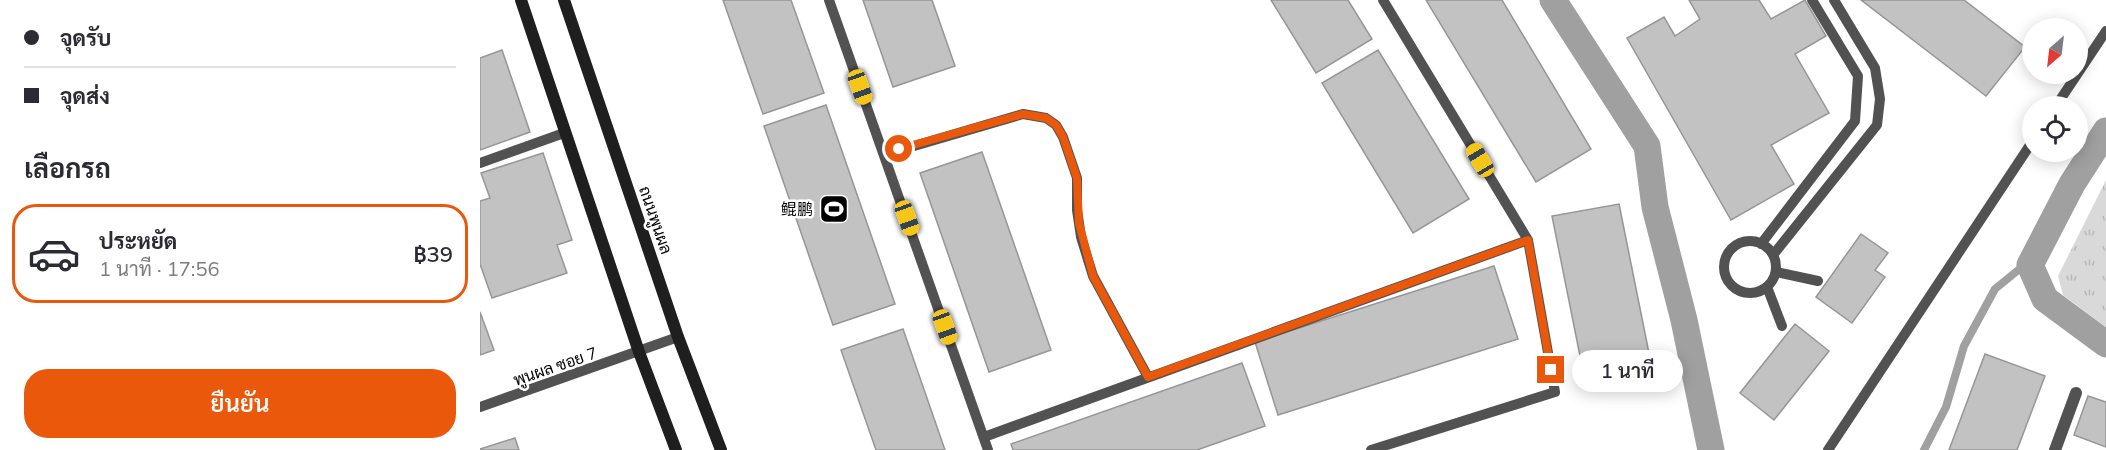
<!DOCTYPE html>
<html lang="th">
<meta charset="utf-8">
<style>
body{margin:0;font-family:Mulish,"Noto Sans SC",Sarabun,sans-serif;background:#f2f2f3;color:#2b2b33;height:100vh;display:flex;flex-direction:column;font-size:22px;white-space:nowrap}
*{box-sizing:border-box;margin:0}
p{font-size:20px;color:#7c7c81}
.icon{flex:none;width:33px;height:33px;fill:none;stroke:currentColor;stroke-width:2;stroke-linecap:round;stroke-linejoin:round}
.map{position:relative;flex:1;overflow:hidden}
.side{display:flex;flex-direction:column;background:#fff;width:480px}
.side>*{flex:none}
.guide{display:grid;align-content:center;height:132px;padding:0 24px;background:#fff}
.needle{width:39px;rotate:208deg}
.controls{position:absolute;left:1542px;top:18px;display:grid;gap:12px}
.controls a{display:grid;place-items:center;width:66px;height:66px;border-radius:50%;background:#fff;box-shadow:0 3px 15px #0003;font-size:30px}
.end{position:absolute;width:27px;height:27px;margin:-14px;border:8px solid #ea580c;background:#fff;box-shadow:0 0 0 3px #fff}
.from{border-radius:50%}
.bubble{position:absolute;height:42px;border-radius:21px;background:#fff;box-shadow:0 3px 15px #0003;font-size:20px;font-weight:600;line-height:42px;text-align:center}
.car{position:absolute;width:18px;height:36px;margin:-18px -9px;border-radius:8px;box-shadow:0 0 4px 2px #0007;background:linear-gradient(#f5c518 24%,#345 0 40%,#f5c518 0 76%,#345 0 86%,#f5c518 0)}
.guide b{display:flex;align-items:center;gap:21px;height:57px;font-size:22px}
.guide b+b{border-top:2px solid #e1e1e2}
.guide i{width:15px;height:15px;background:#2b2b33}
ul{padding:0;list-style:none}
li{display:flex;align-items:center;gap:18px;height:99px;margin:0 12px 9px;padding:0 12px;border:3px solid transparent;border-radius:24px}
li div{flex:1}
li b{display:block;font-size:22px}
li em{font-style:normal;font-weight:600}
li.on{border-color:#ea580c}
li>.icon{width:54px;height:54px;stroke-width:1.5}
h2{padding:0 24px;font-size:27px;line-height:72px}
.action{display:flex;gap:12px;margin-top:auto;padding:12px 24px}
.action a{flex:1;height:69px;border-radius:24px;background:#ea580c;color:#fff;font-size:24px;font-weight:600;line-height:69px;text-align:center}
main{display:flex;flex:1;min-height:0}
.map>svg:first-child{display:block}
.grass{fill:url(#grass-tufts)}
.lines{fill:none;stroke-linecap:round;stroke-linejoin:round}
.stream{stroke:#a0a0a0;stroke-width:8}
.canal{stroke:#a0a0a0;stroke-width:27}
.building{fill:#c2c2c2;stroke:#969696;stroke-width:1.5}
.lane{stroke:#525252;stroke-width:10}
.street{stroke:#525252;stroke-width:12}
.secondary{stroke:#1f1f1f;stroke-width:12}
.route{stroke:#ea580c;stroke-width:8}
.labels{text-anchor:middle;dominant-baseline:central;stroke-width:5;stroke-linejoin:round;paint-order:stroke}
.poi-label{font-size:16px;fill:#000;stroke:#fff;text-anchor:end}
.street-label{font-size:16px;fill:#000;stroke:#fff}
</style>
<main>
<section class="side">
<div class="guide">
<b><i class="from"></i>จุดรับ</b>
<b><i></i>จุดส่ง</b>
</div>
<h2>เลือกรถ</h2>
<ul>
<li class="on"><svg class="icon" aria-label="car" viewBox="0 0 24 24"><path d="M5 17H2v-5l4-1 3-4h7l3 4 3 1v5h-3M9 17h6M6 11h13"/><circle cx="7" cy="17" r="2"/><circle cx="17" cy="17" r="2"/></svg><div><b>ประหยัด</b><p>1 นาที · 17:56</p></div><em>฿39</em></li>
</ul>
<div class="action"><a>ยืนยัน</a></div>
</section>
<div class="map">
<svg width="1626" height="450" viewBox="0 0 1626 450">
<defs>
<pattern id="grass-tufts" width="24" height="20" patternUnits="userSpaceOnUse" patternTransform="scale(1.5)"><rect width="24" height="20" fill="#d9d9d9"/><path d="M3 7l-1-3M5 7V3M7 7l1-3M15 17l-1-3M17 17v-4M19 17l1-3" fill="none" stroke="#b8b8b8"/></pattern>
</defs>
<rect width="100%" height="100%" fill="#fff"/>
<!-- grass -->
<path class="grass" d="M1626 180V327L1583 295 1578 276Z"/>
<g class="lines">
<!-- stream -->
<path class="stream" d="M1444 450 1466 407 1484 346 1515 289 1553 258"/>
<!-- canal -->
<path class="canal" d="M1073 0 1167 146 1175 207 1204 320 1231 450
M1626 131 1592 184 1550 265 1565 299 1626 344"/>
</g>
<!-- building -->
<path class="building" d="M243 0H311L344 93 283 114Z
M383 0H452L475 66 413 87Z
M791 0H868L892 39 836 73Z
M946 0H1022L1111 149 1056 182Z
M1209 0H1279L1291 19 1325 0 1346 36 1315 54 1349 113 1291 145 1314 184 1251 220 1147 38 1184 17 1195 36 1220 19Z
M1381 0H1484L1545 47 1506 96Z
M22 50 50 132 0 150V58Z
M898 50 989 199 933 233 842 83Z
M346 105 415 304 353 325 284 126Z
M502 152 571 350 509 372 440 173Z
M63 153 92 240 77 245 87 273 12 298 0 264V201L10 198 1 173Z
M1139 204 1170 358 1103 371 1072 216Z
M1381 234 1408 253 1395 270 1405 277 1372 323 1336 297Z
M1014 266 1038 339 798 415 775 342Z
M0 312 14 350 0 355Z
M1315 324 1349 351 1294 420 1260 393Z
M423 329 465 450H396L361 350Z
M1505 354 1565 376 1537 450H1469Z
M762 363 785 426 717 450H533L531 444Z
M1608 396 1626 402V447L1594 435Z
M35 438 39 450H0V449Z"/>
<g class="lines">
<!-- lane -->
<path class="lane" d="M349 0 508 450
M1576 106 1626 31
M403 152 434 146 543 114 566 118 576 125 583 137 597 178V210L601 237 613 276 668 377
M0 163 84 133
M1244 267a26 26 0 1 1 52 0a26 26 0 1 1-52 0Z
M1281 244 1375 121 1378 76 1332 0
M1293 255 1397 125 1400 99 1395 68 1354 0
M1296 272 1338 281
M1287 287 1302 326
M0 407 198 337
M504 437 1048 240
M891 450 1075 392 1048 240 903 0
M1348 450 1552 142"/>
<!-- street -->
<path class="street" d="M1575 450 1596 393"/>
<!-- secondary -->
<path class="secondary" d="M41 0 159 352 196 450
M84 0 198 337 241 450"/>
</g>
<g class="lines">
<!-- route -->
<path class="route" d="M419 149 543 114 566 118 576 125 583 137 597 178 599 223 613 276 668 377 1048 240 1071 370"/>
</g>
<!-- icons -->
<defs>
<g id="stadium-square" transform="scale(1.5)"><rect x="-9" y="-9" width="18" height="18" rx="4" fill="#000" stroke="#fff"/><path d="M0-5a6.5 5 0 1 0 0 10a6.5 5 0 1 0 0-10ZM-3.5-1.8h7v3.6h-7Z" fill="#fff"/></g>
</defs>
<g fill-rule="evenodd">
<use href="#stadium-square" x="354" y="209"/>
</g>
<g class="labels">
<!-- poi labels -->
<g class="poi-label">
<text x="333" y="209">鲲鹏</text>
</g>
<!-- street labels -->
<g class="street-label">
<text transform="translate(176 220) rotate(71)">ถนนพูนผล</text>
<text transform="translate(75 366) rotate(-19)">พูนผล ซอย 7</text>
</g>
</g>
</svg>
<div class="controls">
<a><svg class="needle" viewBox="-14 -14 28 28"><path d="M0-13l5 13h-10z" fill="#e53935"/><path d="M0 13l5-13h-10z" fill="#7c7c81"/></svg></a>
<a><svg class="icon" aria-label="locate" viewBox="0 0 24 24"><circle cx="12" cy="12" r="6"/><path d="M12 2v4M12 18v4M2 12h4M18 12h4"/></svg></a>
</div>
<i class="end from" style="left:419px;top:149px"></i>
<i class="end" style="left:1071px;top:370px"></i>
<div class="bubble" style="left:1092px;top:350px;width:111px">1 นาที</div>
<i class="car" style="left:380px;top:87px;rotate:160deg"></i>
<i class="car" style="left:1000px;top:160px;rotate:329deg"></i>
<i class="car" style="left:427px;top:218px;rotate:160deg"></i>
<i class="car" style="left:465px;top:327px;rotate:160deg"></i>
</div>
</main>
